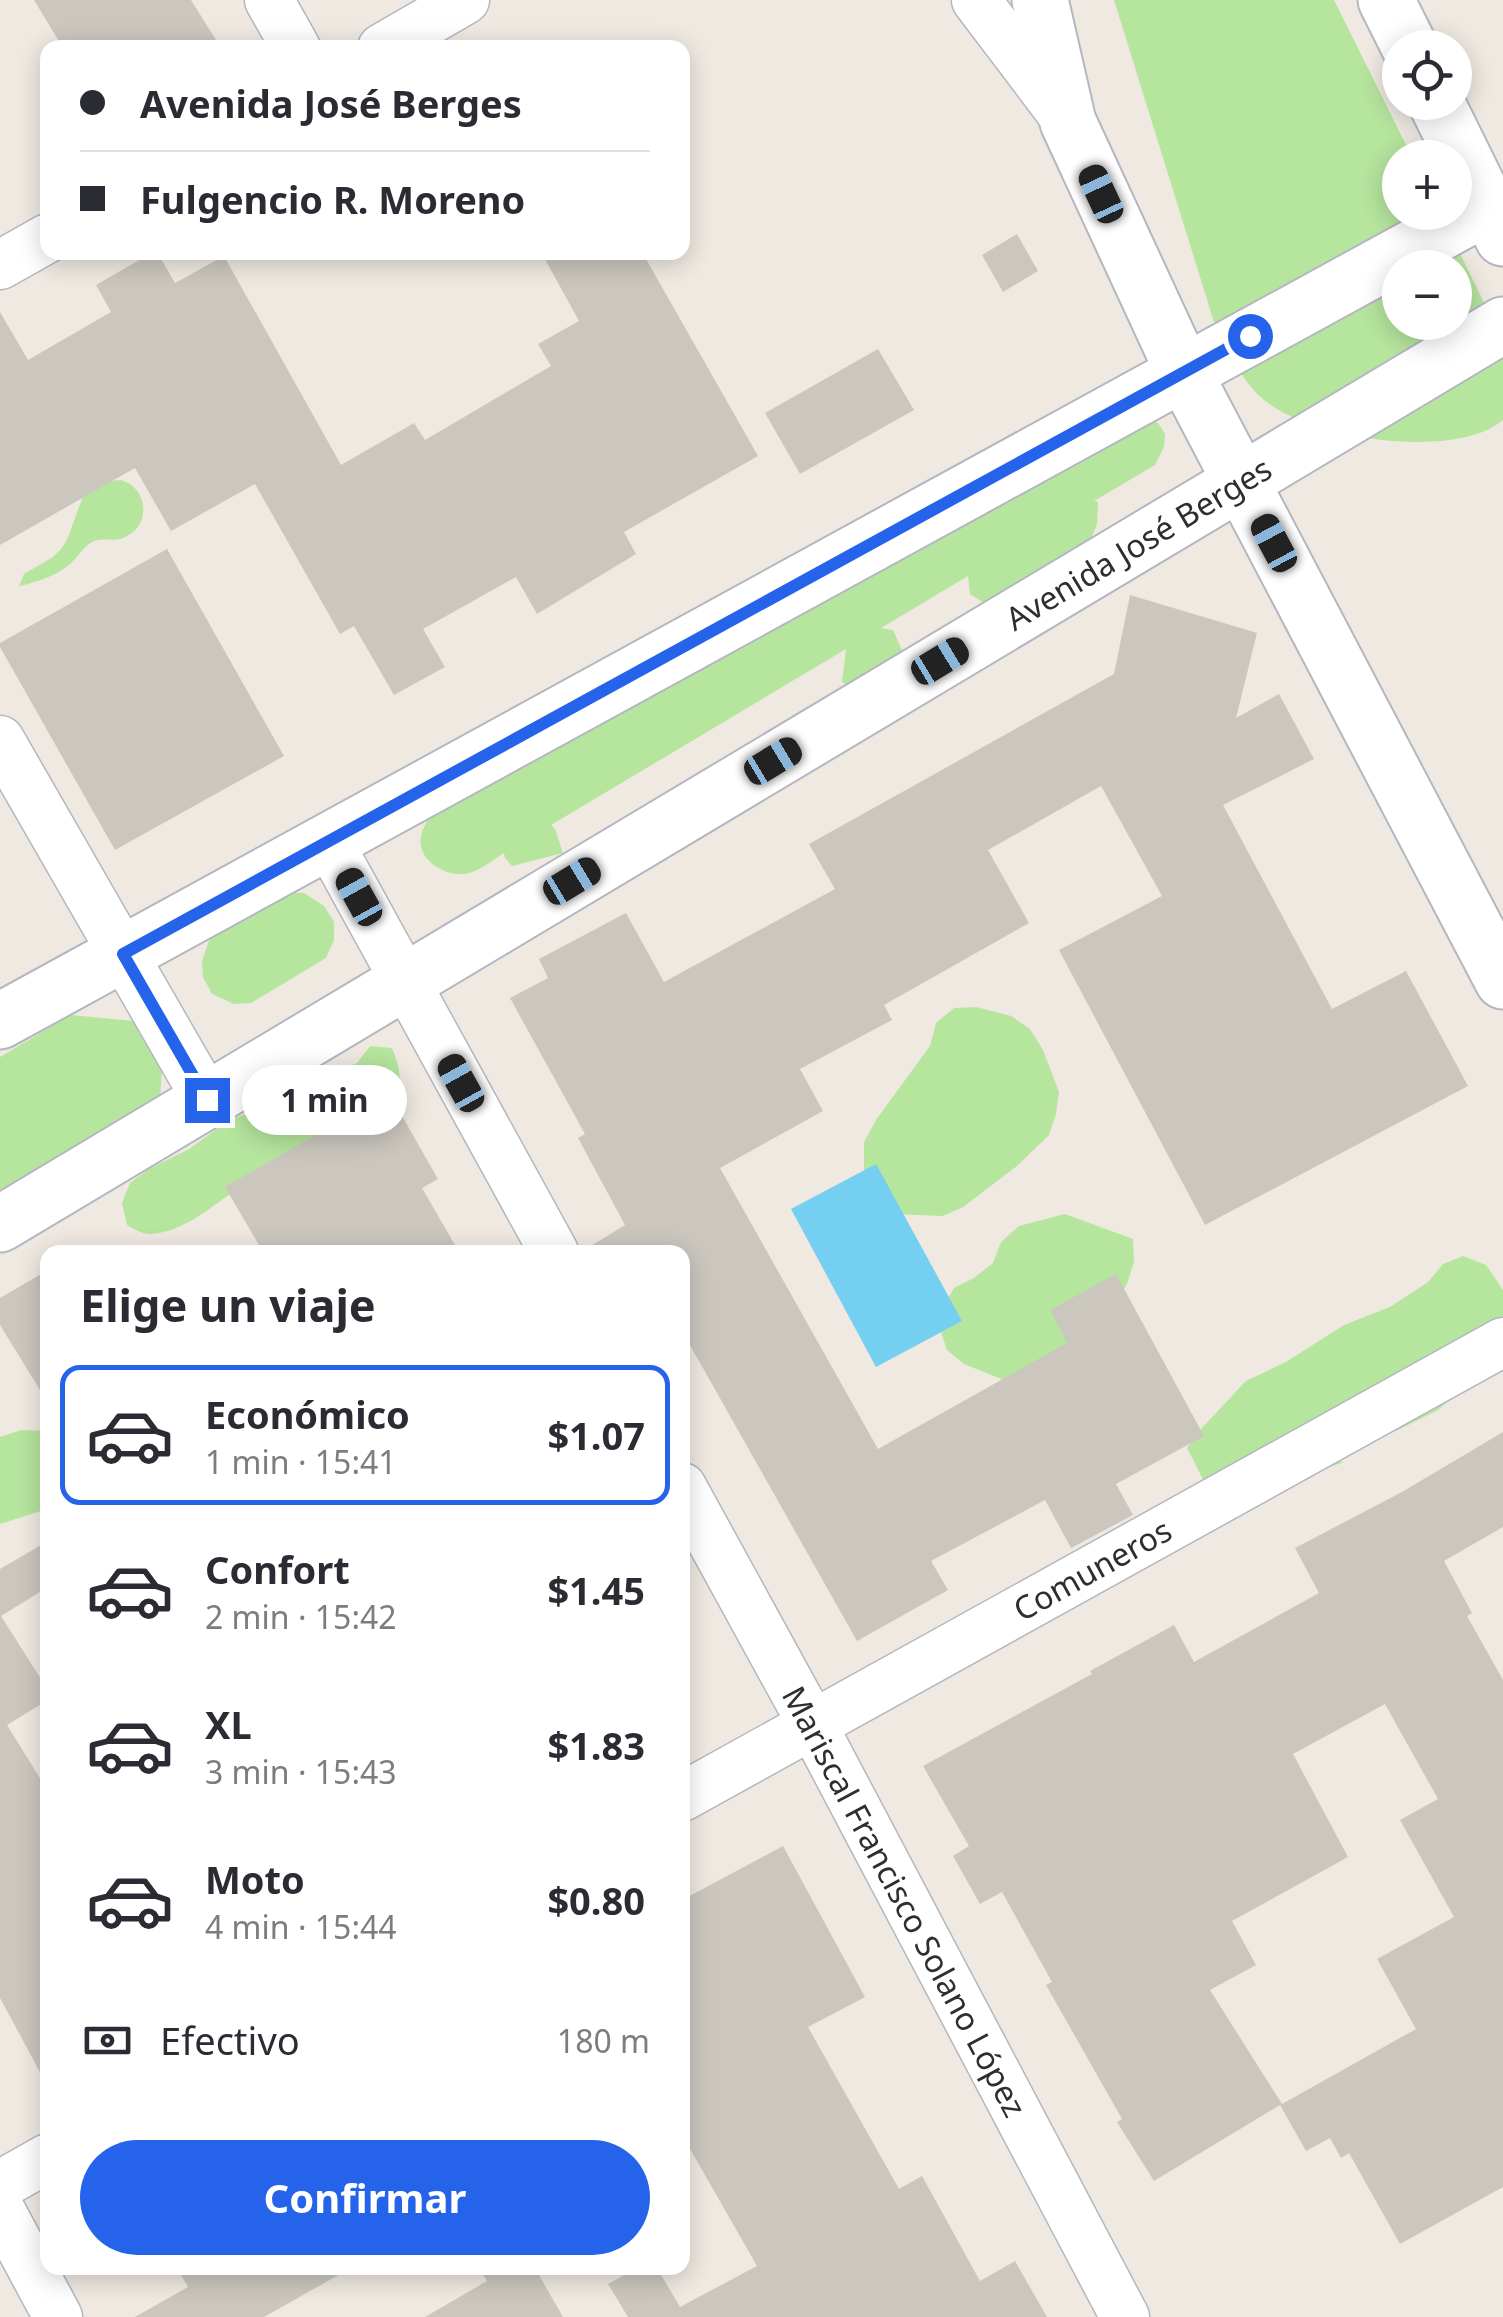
<!DOCTYPE html>
<html lang="es">
<meta charset="utf-8">
<style>
body{margin:0;font-family:"Noto Sans",sans-serif;background:#f7f7f7;color:#2b2b33;height:100vh;display:flex;flex-direction:column;font-size:38px;white-space:nowrap}
*{box-sizing:border-box;margin:0}
p{font-size:32px;color:#7c7c81}
.icon{flex:none;width:55px;height:55px;fill:none;stroke:currentColor;stroke-width:2;stroke-linecap:round;stroke-linejoin:round}
.map{position:relative;flex:1;overflow:hidden}
.panel{position:absolute;left:40px;top:1245px;width:650px;height:1030px;display:flex;flex-direction:column;background:#fff;border-radius:20px;box-shadow:0 5px 25px #0003}
.panel>*{flex:none}
.hud{position:absolute;left:40px;top:40px;width:650px;height:220px;border-radius:20px;box-shadow:0 5px 25px #0003;display:grid;align-content:center;height:220px;padding:0 40px;background:#fff}
.buttons{position:absolute;left:1382px;top:30px;display:grid;gap:20px}
.buttons a{display:grid;place-items:center;width:90px;height:90px;border-radius:50%;background:#fff;box-shadow:0 5px 25px #0003;font-size:50px}
.end{position:absolute;width:45px;height:45px;margin:-22px;border:12px solid #2563eb;background:#fff;box-shadow:0 0 0 5px #fff}
.from{border-radius:50%}
.bubble{position:absolute;height:70px;border-radius:35px;background:#fff;box-shadow:0 5px 25px #0003;font-size:32px;font-weight:700;line-height:70px;text-align:center}
.car{position:absolute;width:30px;height:60px;margin:-30px -15px;border-radius:12px;box-shadow:0 0 8px 2px #0007;background:linear-gradient(#222 24%,#8ab4d8 0 40%,#222 0 76%,#8ab4d8 0 86%,#222 0)}
.hud b{display:flex;align-items:center;gap:35px;height:95px;font-size:38px}
.hud b+b{border-top:2px solid #e1e1e2}
.hud i{width:25px;height:25px;background:#2b2b33}
ul{padding:0;list-style:none}
li{display:flex;align-items:center;gap:30px;height:140px;margin:0 20px 15px;padding:0 20px;border:5px solid transparent;border-radius:20px}
li div{flex:1}
li b{display:block;font-size:38px}
li em{font-style:normal;font-weight:700}
li.current{border-color:#2563eb}
li>.icon{width:90px;height:90px;stroke-width:1.5}
h2{padding:0 40px;font-size:45px;line-height:120px}
.pay{display:flex;align-items:center;gap:25px;height:110px;padding:0 40px;font-size:38px}
.pay p{margin-inline-start:auto}
.action{display:flex;gap:20px;margin-top:auto;padding:20px 40px}
.action a{flex:1;height:115px;border-radius:60px;background:#2563eb;color:#fff;font-size:40px;font-weight:700;line-height:115px;text-align:center}
.map>svg:first-child{display:block}
.green{fill:#b6e59e;fill-rule:evenodd}
.water{fill:#75cff0}
.building{fill:#cbc7bf;fill-rule:evenodd}
.lines{fill:none;stroke-linecap:round;stroke-linejoin:round}
.street-casing{stroke:#b4b7c1;stroke-width:51}
.secondary-casing{stroke:#b4b7c1;stroke-width:59}
.street{stroke:#fff;stroke-width:48}
.secondary{stroke:#fff;stroke-width:55}
.route{stroke:#2563eb;stroke-width:12}
.labels{text-anchor:middle;dominant-baseline:central;stroke-width:8;stroke-linejoin:round;paint-order:stroke}
.street-label{font-size:32px;fill:#2e2e2e;stroke:#fff}
</style>
<div class="map">
<svg width="1503" height="2317" viewBox="0 0 1503 2317">
<rect width="100%" height="100%" fill="#efe9e1"/>
<!-- green -->
<path class="green" d="M1114 0H1334L1412 157 1400 158V212L1440 213 1503 341V420C1455 461 1309 439 1263 399 1240 379 1228 349 1214 322ZM1400 268H1455V322H1400Z
M1142 417 1158 423 1165 434 1164 447 1155 465 1094 501 1098 502 1097 524 1089 544 989 606 970 594 968 576 881 628 893 630 911 671 863 694 842 682 846 649 551 825 555 829 563 853 512 866 505 858 504 853C494 859 481 870 469 873 453 878 428 867 422 850 417 836 426 823 432 812Z
M120 480C149 487 152 527 123 538 113 542 102 537 92 542 82 548 78 557 70 564 58 575 35 583 19 586L24 574 53 557 61 549 67 540 83 496 109 481Z
M289 893H304L324 906 334 922V940L326 958 251 1003 234 1004 212 994 203 977 202 961 210 938Z
M976 1007 1011 1016 1030 1029 1043 1050 1059 1092 1056 1114 1049 1135 1017 1166 963 1207 943 1216 897 1214 864 1187V1142L876 1120 930 1046 936 1023 954 1008Z
M71 1015 134 1021 163 1056 160 1099 0 1216V1057Z
M370 1046 392 1048C403 1075 403 1086 387 1111L227 1196C206 1212 178 1233 150 1234 142 1234 134 1229 127 1225L122 1203 130 1183 149 1169 189 1149 228 1121 295 1094 313 1080 357 1063Z
M1065 1214 1133 1239 1134 1262 1127 1284 1114 1303 1047 1370 1004 1380 964 1364 947 1350 940 1329 943 1307 954 1288 974 1278 993 1263 1001 1242 1019 1226Z
M1463 1256 1486 1265 1503 1290V1358L1475 1377 1438 1410 1398 1430 1312 1460 1344 1462 1222 1505 1207 1487 1187 1448 1200 1430 1246 1381 1286 1362 1344 1325 1390 1307 1428 1282 1443 1264Z
M21 1430 47 1431V1509L0 1524V1437Z"/>
<!-- water -->
<path class="water" d="M876 1164 962 1321 876 1367 791 1209Z"/>
<!-- building -->
<path class="building" d="M34 0H191L221 48H63Z
M1017 234 1038 271 1003 292 982 255Z
M153 252H157L175 283 224 256 341 465 414 423 425 440 551 366 538 344 579 321 541 252H642L758 456 624 532 636 554 537 614 516 577 423 629 445 667 394 695 354 626 340 634 255 484 171 531 135 468 0 545V312L28 360 111 312 96 285Z
M878 349 914 410 800 474 765 413Z
M167 549 284 756 115 850 0 647V643Z
M1130 595 1257 633 1236 718 1279 694 1314 759 1223 805 1332 1009 1406 971 1468 1086 1205 1225 1059 950 1162 896 1101 786 988 850 1029 923 884 1005 892 1020 800 1069 823 1111 720 1168 878 1449 1067 1343 1050 1310 1116 1274 1204 1436 1116 1484 1133 1515 1071 1548 1045 1500 931 1561 948 1590 857 1641 682 1331V1252H581L625 1225 578 1138 585 1134 510 998 548 978 539 959 626 913 664 982 835 889 809 844 1114 674Z
M389 1093 438 1179 422 1188 459 1252H263L225 1187Z
M48 1270V1403L0 1325V1298Z
M1503 1432V1527L1444 1561 1472 1613 1467 1616 1503 1680V2187L1400 2244 1349 2153 1341 2158 1330 2138 1306 2151 1280 2105 1154 2181 1117 2122 1122 2119 1046 1985 1052 1982 1002 1892 980 1904 953 1856 969 1846 923 1766 1092 1674 1090 1671 1174 1625 1194 1662 1319 1593 1295 1548 1402 1492ZM1385 1704 1438 1799 1400 1820 1454 1917 1377 1959 1416 2029 1282 2104 1210 1990 1256 1965 1232 1921 1348 1857 1293 1754Z
M48 1541V1587L1 1616 48 1690V1700L7 1725 48 1791V2087L0 1998V1569Z
M783 1846 865 1997 808 2027 899 2189 922 2176 980 2281 1015 2261 1047 2317H628L608 2284 637 2268H657L680 2307 757 2266 682 2135V1900Z
M177 2268H351L264 2317H135L188 2287Z
M479 2268H535L563 2317H425L487 2281Z"/>
<g class="lines">
<!-- street casing -->
<g class="street-casing">
<path id="street" d="M269 0 296 48
M976 0 1066 119
M382 48 465 0
M0 265 48 238
M0 740 207 1100
M328 841 554 1252
M682 1487 812 1724 1125 2317
M682 1797 1503 1342
M0 2185 48 2158
M0 2209 58 2317"/>
</g>
<!-- secondary casing -->
<g class="secondary-casing">
<path id="secondary" d="M1040 0 1068 122 1184 373 1503 981
M1386 0 1410 48
M1436 102 1503 238
M0 1021 1487 207
M0 1224 1503 325"/>
</g>
<!-- street -->
<use href="#street" class="street"/>
<!-- secondary -->
<use href="#secondary" class="secondary"/>
</g>
<g class="lines">
<!-- route -->
<path class="route" d="M207 1100 123 954 1250 336"/>
</g>
<g class="labels">
<!-- street labels -->
<g class="street-label">
<text transform="translate(1138 543) rotate(-31)">Avenida José Berges</text>
<text transform="translate(1092 1569) rotate(-29)">Comuneros</text>
<text transform="translate(905 1901) rotate(62)">Mariscal Francisco Solano López</text>
</g>
</g>
</svg>
<div class="buttons">
<a><svg class="icon" aria-label="locate" viewBox="0 0 24 24"><circle cx="12" cy="12" r="6"/><path d="M12 2v4M12 18v4M2 12h4M18 12h4"/></svg></a>
<a>+</a>
<a>−</a>
</div>
<i class="end from" style="left:1250px;top:336px"></i>
<i class="end" style="left:207px;top:1100px"></i>
<div class="bubble" style="left:242px;top:1065px;width:165px">1 min</div>
<i class="car" style="left:1101px;top:194px;rotate:335deg"></i>
<i class="car" style="left:1274px;top:543px;rotate:332deg"></i>
<i class="car" style="left:940px;top:661px;rotate:59deg"></i>
<i class="car" style="left:773px;top:761px;rotate:59deg"></i>
<i class="car" style="left:572px;top:881px;rotate:59deg"></i>
<i class="car" style="left:359px;top:897px;rotate:331deg"></i>
<i class="car" style="left:461px;top:1083px;rotate:331deg"></i>
<div class="hud">
<b><i class="from"></i>Avenida José Berges</b>
<b><i></i>Fulgencio R. Moreno</b>
</div>
<section class="panel">
<h2>Elige un viaje</h2>
<ul>
<li class="current"><svg class="icon" aria-label="car" viewBox="0 0 24 24"><path d="M5 17H2v-5l4-1 3-4h7l3 4 3 1v5h-3M9 17h6M6 11h13"/><circle cx="7" cy="17" r="2"/><circle cx="17" cy="17" r="2"/></svg><div><b>Económico</b><p>1 min · 15:41</p></div><em>$1.07</em></li>
<li><svg class="icon" aria-label="car" viewBox="0 0 24 24"><path d="M5 17H2v-5l4-1 3-4h7l3 4 3 1v5h-3M9 17h6M6 11h13"/><circle cx="7" cy="17" r="2"/><circle cx="17" cy="17" r="2"/></svg><div><b>Confort</b><p>2 min · 15:42</p></div><em>$1.45</em></li>
<li><svg class="icon" aria-label="car" viewBox="0 0 24 24"><path d="M5 17H2v-5l4-1 3-4h7l3 4 3 1v5h-3M9 17h6M6 11h13"/><circle cx="7" cy="17" r="2"/><circle cx="17" cy="17" r="2"/></svg><div><b>XL</b><p>3 min · 15:43</p></div><em>$1.83</em></li>
<li><svg class="icon" aria-label="car" viewBox="0 0 24 24"><path d="M5 17H2v-5l4-1 3-4h7l3 4 3 1v5h-3M9 17h6M6 11h13"/><circle cx="7" cy="17" r="2"/><circle cx="17" cy="17" r="2"/></svg><div><b>Moto</b><p>4 min · 15:44</p></div><em>$0.80</em></li>
</ul>
<div class="pay"><svg class="icon" aria-label="cash" viewBox="0 0 24 24"><path d="M3 7h18v10H3z"/><circle cx="12" cy="12" r="2"/></svg>Efectivo<p>180 m</p></div>
<div class="action"><a>Confirmar</a></div>
</section>
</div>
